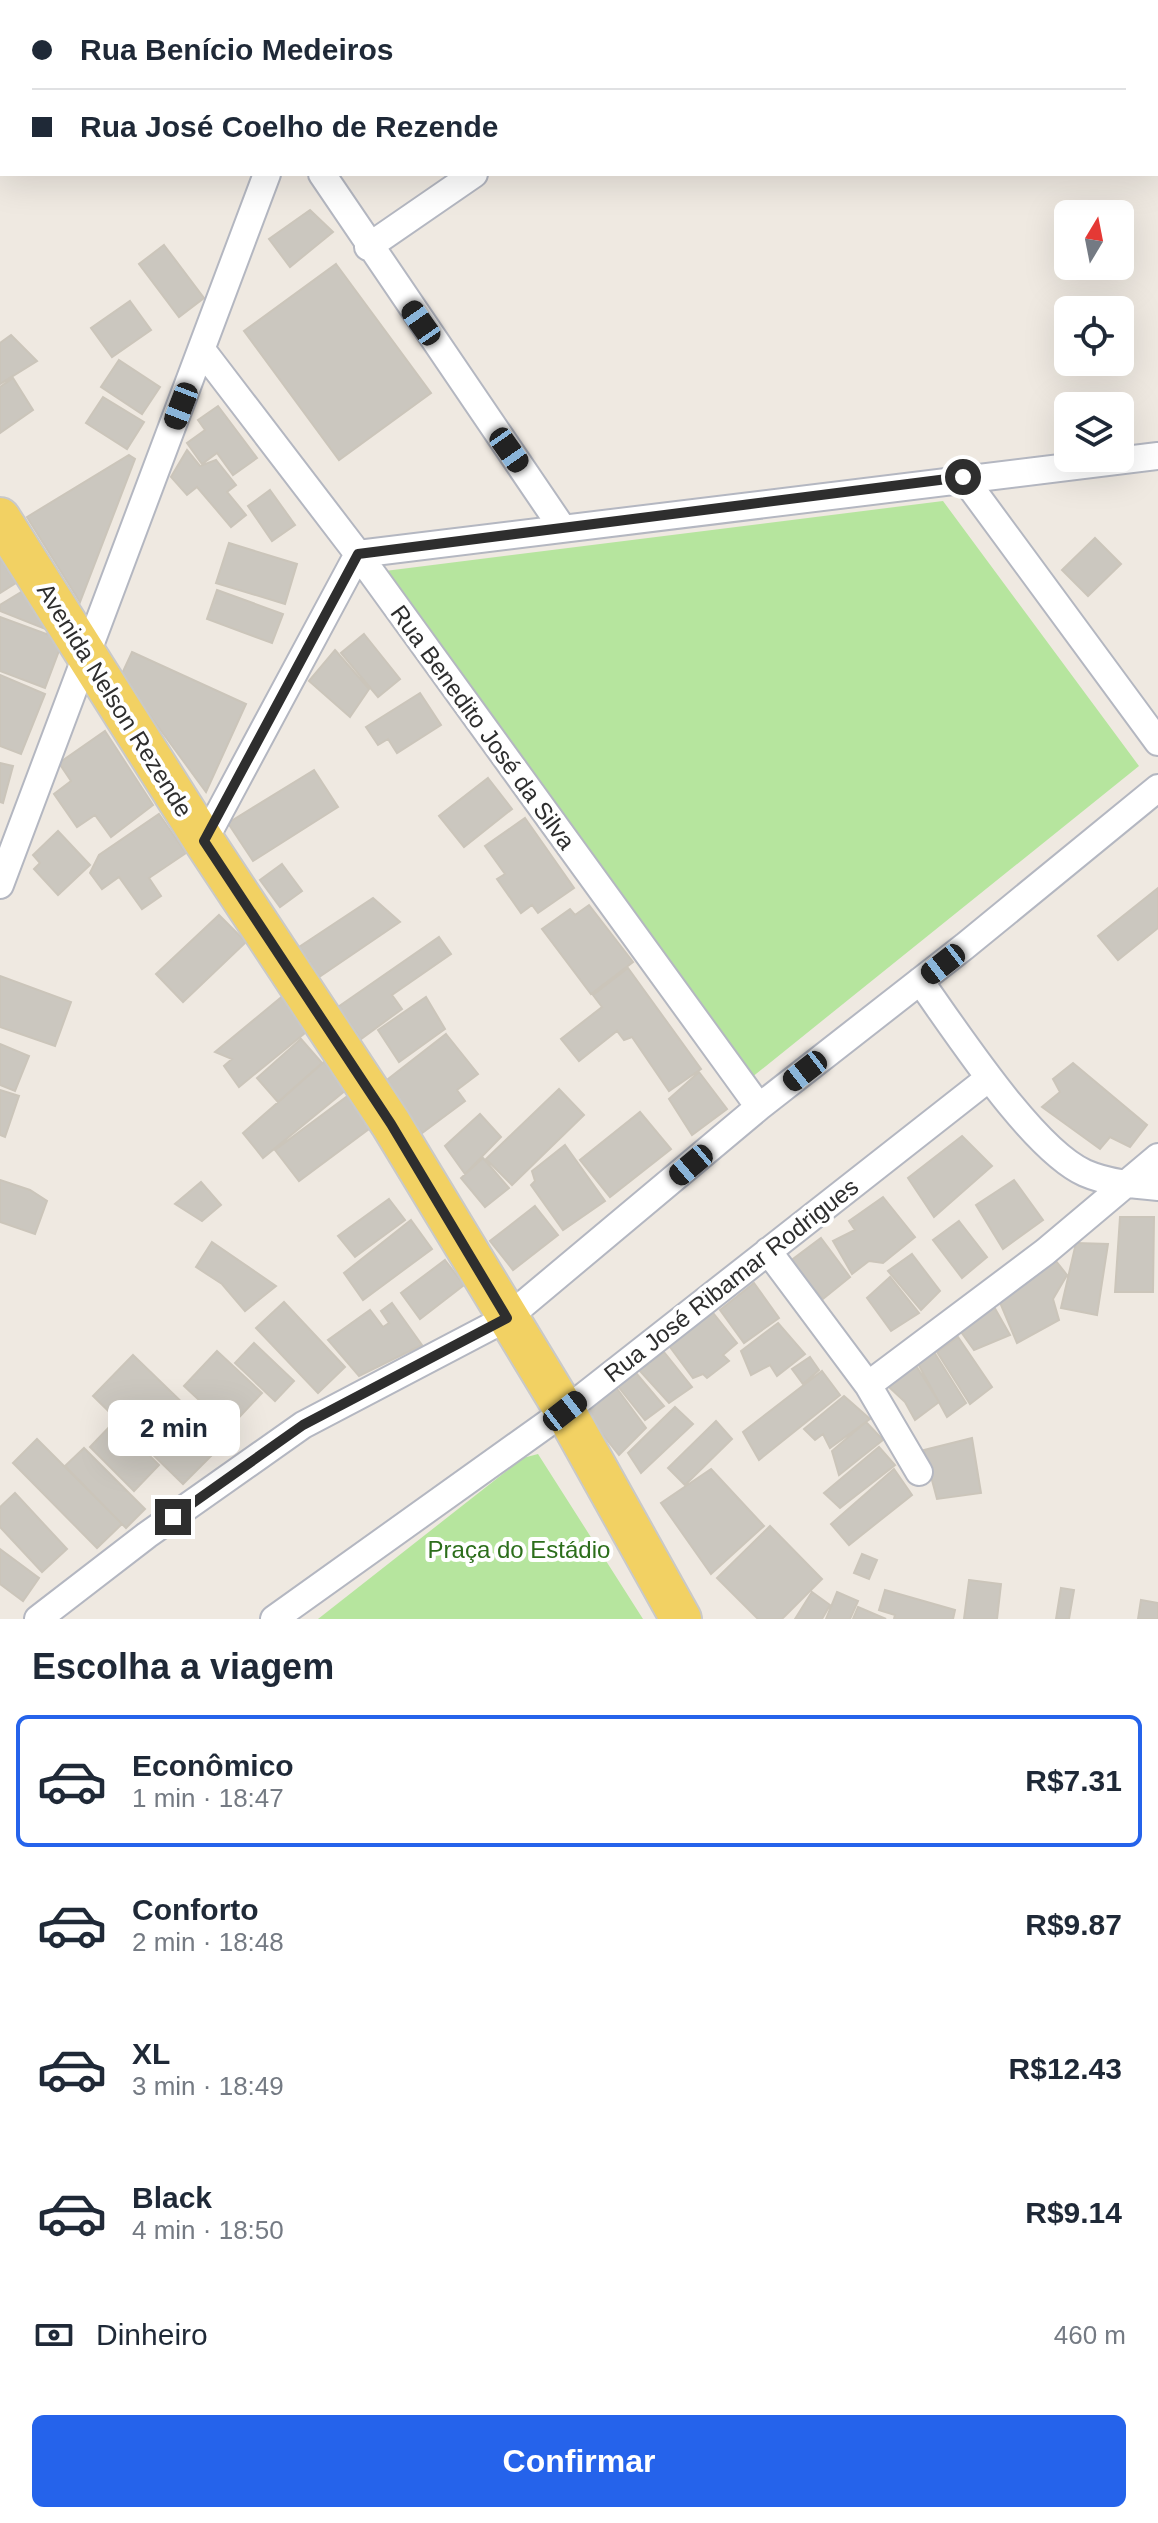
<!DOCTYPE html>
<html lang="pt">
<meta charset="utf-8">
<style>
body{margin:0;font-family:Arial,sans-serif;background:#f2f2f3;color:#1f2937;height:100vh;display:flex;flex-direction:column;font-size:30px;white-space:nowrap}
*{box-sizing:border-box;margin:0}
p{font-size:26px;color:#747a83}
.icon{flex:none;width:44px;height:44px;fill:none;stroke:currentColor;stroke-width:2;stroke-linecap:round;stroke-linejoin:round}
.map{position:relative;height:1619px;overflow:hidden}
.details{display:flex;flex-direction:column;background:#fff;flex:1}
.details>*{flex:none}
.hud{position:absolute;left:0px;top:0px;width:1158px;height:176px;box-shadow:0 8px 32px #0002;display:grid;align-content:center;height:176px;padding:0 32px;background:#fff}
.needle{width:52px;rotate:10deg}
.buttons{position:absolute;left:1054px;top:200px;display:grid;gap:16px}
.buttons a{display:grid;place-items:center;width:80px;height:80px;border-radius:12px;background:#fff;box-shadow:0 8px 32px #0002;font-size:40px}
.end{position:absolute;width:36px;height:36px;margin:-18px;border:10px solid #2e2e2e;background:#fff;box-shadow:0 0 0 4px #fff}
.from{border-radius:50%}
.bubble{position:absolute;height:56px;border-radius:12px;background:#fff;box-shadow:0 8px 32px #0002;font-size:26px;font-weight:700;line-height:56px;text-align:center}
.car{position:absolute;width:24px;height:48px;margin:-24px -12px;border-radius:10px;box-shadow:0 0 6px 2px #0007;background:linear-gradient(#222 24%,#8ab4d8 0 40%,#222 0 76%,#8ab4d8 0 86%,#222 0)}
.hud b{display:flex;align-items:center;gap:28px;height:76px;font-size:30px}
.hud b+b{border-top:2px solid #e0e1e3}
.hud i{width:20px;height:20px;background:#1f2937}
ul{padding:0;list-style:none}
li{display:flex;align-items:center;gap:24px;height:132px;margin:0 16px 12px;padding:0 16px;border:4px solid transparent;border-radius:12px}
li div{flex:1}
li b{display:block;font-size:30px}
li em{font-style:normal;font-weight:700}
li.on{border-color:#2563eb}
li>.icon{width:72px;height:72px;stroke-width:1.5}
h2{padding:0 32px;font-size:36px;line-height:96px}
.pay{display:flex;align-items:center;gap:20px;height:88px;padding:0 32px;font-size:30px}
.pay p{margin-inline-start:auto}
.button{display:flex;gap:16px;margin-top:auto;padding:16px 32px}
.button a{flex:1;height:92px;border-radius:12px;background:#2563eb;color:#fff;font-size:32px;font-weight:700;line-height:92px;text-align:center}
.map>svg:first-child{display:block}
.green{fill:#b6e59e}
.building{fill:#cbc7bf;stroke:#cbc5ba;stroke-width:2}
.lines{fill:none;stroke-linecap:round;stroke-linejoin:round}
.minor-casing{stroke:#b4b7c1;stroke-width:30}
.primary-casing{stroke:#c9c9c9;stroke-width:44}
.minor{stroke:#fff;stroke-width:26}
.primary{stroke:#f2d163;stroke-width:40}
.route{stroke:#2e2e2e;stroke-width:10}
.labels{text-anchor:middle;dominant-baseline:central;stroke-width:8;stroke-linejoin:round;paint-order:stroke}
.street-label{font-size:24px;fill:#2e2e2e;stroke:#fff}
.park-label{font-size:24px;fill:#2c6e1b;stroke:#fff}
</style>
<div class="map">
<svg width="1158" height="1619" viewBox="0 0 1158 1619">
<rect width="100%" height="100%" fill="#efe9e1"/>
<!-- green -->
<path class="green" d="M943 501 1139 766 746 1082 385 571Z
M538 1454 643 1619H318L523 1458Z"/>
<!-- building -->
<path class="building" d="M310 210 333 232 290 267 269 239Z
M164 245 204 298 179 317 139 264Z
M336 264 431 393 339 460 244 331Z
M130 301 151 330 112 357 91 328Z
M11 335 37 361 0 384V343Z
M119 360 160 387 142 414 101 387Z
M13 378 33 410 0 433V387Z
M103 397 144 422 127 449 86 423Z
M218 406 257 458 233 475 217 453 202 464 187 443 205 430 198 420Z
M187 450 200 466 216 460 236 485 227 492 246 515 231 527 197 487 187 495 171 477Z
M129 455 135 459 80 602 27 517Z
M270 490 295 525 272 541 248 506Z
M1095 538 1121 564 1088 596 1062 570Z
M229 543 297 564 285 604 216 583Z
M0 558 16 583 0 593Z
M26 589 53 632 0 611V605Z
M217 590 283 614 272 643 207 619Z
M0 617 63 640 45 688 0 671Z
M364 634 400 679 378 697 341 653Z
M335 650 369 689 350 717 309 681Z
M132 652 246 704 206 792 121 676Z
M0 675 45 694 21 754 0 746Z
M420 693 441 725 397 753 388 739 378 745 366 727Z
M105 731 153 805 111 837 95 815 77 827 54 794 71 781 59 763Z
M0 763 13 766 3 803 0 802Z
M314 770 338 807 253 861 228 823Z
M488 778 512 809 464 847 439 816Z
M159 814 186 853 149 878 161 896 142 909 119 877 102 889 90 873 99 855Z
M525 818 574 888 538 913 532 905 521 913 497 879 505 874 485 846Z
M58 831 90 865 58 895 34 869 40 863 33 855Z
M282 864 302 891 280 907 260 880Z
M1158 888V928L1118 960 1098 936Z
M373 898 400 922 319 977 299 947Z
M589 905 633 962 591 994 542 929 570 909 575 915Z
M219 915 246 942 183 1002 156 974Z
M439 937 451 954 392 995 402 1009 361 1039 338 1007Z
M628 968 701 1069 669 1091 632 1037 624 1040 617 1031 579 1061 561 1039 602 1007 593 995Z
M0 976 71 1002 55 1046 0 1027Z
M284 995 311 1028 239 1087 224 1066 232 1059 215 1052Z
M426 997 445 1029 399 1062 378 1030Z
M446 1034 478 1074 457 1090 465 1101 422 1133 383 1083Z
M301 1039 322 1063 278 1102 257 1078Z
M0 1044 29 1056 15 1091 0 1085Z
M324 1062 347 1089 263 1158 243 1133Z
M1073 1063 1147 1125 1130 1147 1110 1137 1100 1149 1042 1107 1060 1092 1053 1079Z
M699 1072 727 1109 692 1135 669 1099Z
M559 1089 584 1115 512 1185 486 1159Z
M0 1090 19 1096 5 1137 0 1135Z
M353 1092 377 1123 299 1181 275 1150Z
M640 1112 671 1149 610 1197 580 1160Z
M480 1114 501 1137 465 1174 445 1146Z
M962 1136 992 1166 934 1217 908 1178Z
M565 1145 605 1201 563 1230 531 1185 535 1181 532 1171Z
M483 1158 509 1188 485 1207 461 1178Z
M0 1180 30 1190 47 1201 35 1234 0 1222Z
M1014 1180 1043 1220 1003 1249 976 1205Z
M201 1182 221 1205 202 1221 175 1204Z
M883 1197 915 1237 883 1263 869 1261 852 1274 833 1241 855 1230 849 1221Z
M389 1199 405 1220 355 1257 338 1236Z
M535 1206 558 1235 513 1270 490 1241Z
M1120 1217H1154L1153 1292H1115Z
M411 1220 432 1249 363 1300 344 1273Z
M959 1221 987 1257 962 1278 933 1240Z
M821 1238 850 1277 823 1299 789 1262Z
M212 1242 276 1286 245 1311 222 1284 196 1267Z
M1076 1243 1108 1244 1097 1315 1061 1308Z
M912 1254 940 1291 921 1310 888 1271Z
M445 1260 464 1285 420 1319 401 1293Z
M1056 1261 1067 1275 1053 1299 1059 1320 1017 1343 999 1300Z
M890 1277 919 1313 891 1331 867 1298Z
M754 1283 779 1318 744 1343 720 1310Z
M284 1302 345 1367 318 1393 256 1328Z
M392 1303 422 1345 359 1376 328 1340 370 1310 383 1327 389 1323 381 1311Z
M993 1305 1010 1335 974 1350 959 1329Z
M710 1309 737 1343 723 1355 729 1361 707 1378 703 1374 693 1378 667 1343Z
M778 1323 805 1354 777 1376 770 1365 751 1375 741 1351Z
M958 1337 992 1387 970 1404 937 1352Z
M254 1343 294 1381 275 1401 235 1363Z
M217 1351 262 1393 229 1428 184 1386Z
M664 1352 692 1387 669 1403 639 1370Z
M934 1352 966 1403 947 1417 916 1360Z
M133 1355 224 1443 183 1484 93 1396Z
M810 1357 819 1370 803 1384 792 1369Z
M915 1364 939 1402 915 1420 905 1402 889 1387Z
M822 1371 840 1395 759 1460 743 1432Z
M636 1373 664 1406 645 1420 617 1385Z
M615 1386 646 1428 619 1455 580 1406Z
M844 1396 870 1419 830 1448 823 1434 815 1440 804 1429Z
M675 1407 693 1424 641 1473 628 1453Z
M115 1421 159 1465 134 1491 90 1447Z
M716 1421 732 1439 685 1485 668 1468Z
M866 1422 883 1440 839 1475 832 1451Z
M972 1438 981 1493 937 1499 924 1450Z
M37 1439 122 1524 97 1548 13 1463Z
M879 1447 895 1465 840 1508 824 1493Z
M84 1448 145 1509 126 1528 65 1466Z
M711 1469 764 1526 711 1574 661 1503Z
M894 1469 912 1495 849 1545 831 1524Z
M15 1493 67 1549 42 1572 0 1527V1507Z
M770 1526 822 1579 782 1619H758L717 1578Z
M0 1549 39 1578 23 1601 0 1584Z
M862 1554 877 1560 869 1579 854 1573Z
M969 1580 1001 1584 997 1619H964Z
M1061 1588 1074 1590 1069 1619H1056Z
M885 1590 955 1610 953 1619H894L895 1615 879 1610Z
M812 1592 830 1605 822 1619H795Z
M837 1592 858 1601 850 1619H826Z
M1141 1600 1158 1603V1619H1138Z
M858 1607 886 1619H853Z"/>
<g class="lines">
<!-- minor casing -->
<g class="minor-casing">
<path id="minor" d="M211 0 212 2
M724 2 726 0
M322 174 561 526
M368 247 474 174
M202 350 358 554 759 1107
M963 477 1158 742
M204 841 358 554 1158 456
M0 885 267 174
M920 981C956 1031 1032 1149 1085 1173 1108 1183 1133 1185 1158 1187
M768 1251 868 1385 919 1472
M868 1385 1045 1252 1158 1157
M38 1619 147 1535 303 1425 507 1318 759 1107 965 946 1158 788
M274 1619 565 1411 989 1078"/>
</g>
<!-- primary casing -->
<g class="primary-casing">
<path id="primary" d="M0 518 204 841 391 1124 565 1411 681 1619"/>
</g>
<!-- minor -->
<use href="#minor" class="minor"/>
<!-- primary -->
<use href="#primary" class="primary"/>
</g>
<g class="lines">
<!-- route -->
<path class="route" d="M173 1517 303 1425 507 1318 391 1124 204 841 358 554 963 477"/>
</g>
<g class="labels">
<!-- street labels -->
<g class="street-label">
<text transform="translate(115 700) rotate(58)">Avenida Nelson Rezende</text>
<text transform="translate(483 727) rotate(54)">Rua Benedito José da Silva</text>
<text transform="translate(731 1280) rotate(-38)">Rua José Ribamar Rodrigues</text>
</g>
<!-- park labels -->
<g class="park-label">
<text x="519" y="1549">Praça do Estádio</text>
</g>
</g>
</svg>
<div class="buttons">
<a><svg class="needle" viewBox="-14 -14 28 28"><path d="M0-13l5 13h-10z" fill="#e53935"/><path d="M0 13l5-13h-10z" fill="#747a83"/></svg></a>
<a><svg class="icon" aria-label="locate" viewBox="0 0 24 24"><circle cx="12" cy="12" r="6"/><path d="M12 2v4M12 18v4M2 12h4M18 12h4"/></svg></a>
<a><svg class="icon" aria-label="layers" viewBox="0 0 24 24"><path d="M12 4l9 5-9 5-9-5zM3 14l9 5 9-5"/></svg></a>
</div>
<i class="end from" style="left:963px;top:477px"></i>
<i class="end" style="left:173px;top:1517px"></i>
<div class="bubble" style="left:108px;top:1400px;width:132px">2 min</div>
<i class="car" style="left:421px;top:323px;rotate:325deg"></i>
<i class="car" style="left:181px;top:406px;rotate:201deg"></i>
<i class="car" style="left:509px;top:450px;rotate:145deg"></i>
<i class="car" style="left:943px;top:964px;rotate:232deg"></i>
<i class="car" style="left:805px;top:1071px;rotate:232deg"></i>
<i class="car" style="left:691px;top:1165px;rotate:230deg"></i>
<i class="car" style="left:565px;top:1411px;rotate:52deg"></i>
<div class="hud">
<b><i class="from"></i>Rua Benício Medeiros</b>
<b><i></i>Rua José Coelho de Rezende</b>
</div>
</div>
<section class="details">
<h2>Escolha a viagem</h2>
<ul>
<li class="on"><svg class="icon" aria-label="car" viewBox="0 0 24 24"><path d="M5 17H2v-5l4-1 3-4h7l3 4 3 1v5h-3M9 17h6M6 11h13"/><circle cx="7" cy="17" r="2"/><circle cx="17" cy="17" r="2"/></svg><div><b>Econômico</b><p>1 min · 18:47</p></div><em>R$7.31</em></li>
<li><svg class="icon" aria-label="car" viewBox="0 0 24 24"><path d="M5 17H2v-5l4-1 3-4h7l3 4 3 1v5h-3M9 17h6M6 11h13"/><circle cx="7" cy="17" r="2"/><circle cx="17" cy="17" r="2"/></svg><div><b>Conforto</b><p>2 min · 18:48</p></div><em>R$9.87</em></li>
<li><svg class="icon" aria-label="car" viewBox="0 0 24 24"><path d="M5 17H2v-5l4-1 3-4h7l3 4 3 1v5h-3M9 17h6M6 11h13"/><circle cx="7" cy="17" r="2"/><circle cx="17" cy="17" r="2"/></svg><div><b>XL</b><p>3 min · 18:49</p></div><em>R$12.43</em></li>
<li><svg class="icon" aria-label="car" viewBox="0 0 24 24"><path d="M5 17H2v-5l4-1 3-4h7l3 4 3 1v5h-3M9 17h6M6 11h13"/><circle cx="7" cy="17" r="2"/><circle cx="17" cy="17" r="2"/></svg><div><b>Black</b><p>4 min · 18:50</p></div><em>R$9.14</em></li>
</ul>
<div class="pay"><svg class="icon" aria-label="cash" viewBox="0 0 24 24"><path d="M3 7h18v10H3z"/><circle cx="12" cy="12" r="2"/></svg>Dinheiro<p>460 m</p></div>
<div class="button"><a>Confirmar</a></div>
</section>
